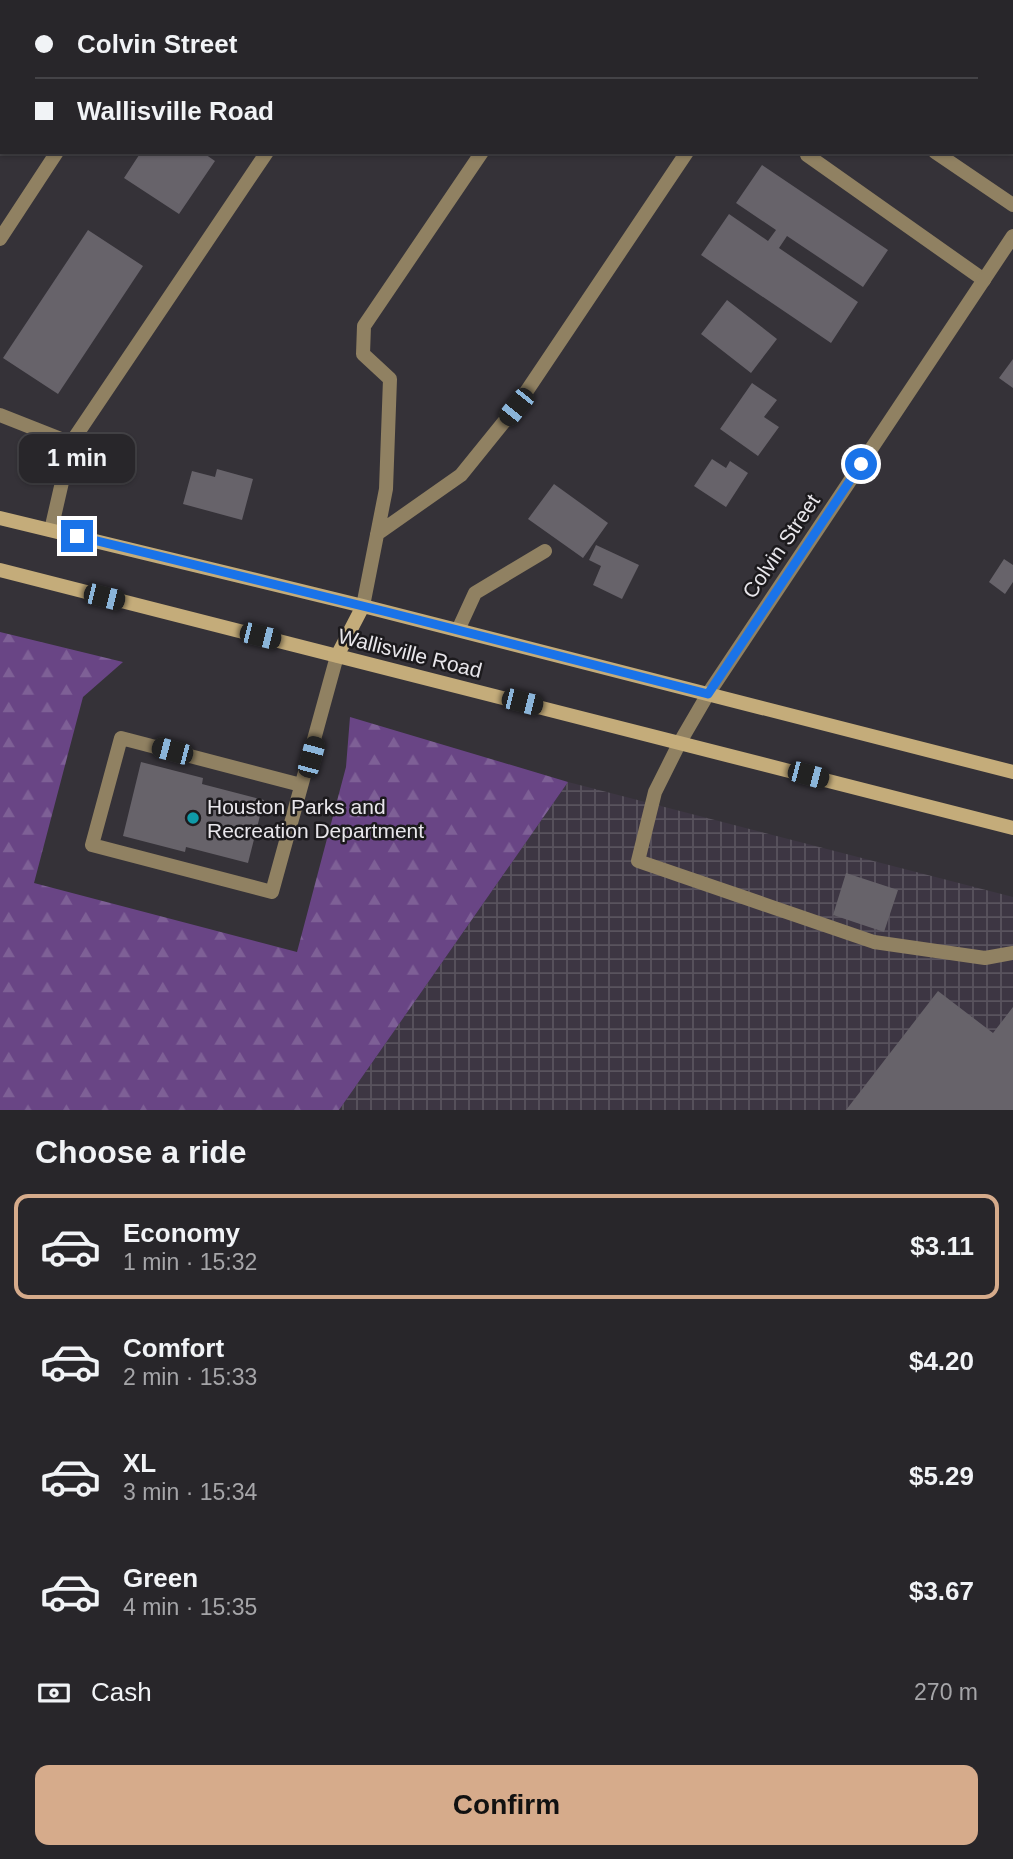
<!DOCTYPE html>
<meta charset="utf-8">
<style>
body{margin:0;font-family:Arial,sans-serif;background:#302e32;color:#f1f3f6;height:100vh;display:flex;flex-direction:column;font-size:26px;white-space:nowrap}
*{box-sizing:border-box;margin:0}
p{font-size:23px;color:#a5a5a8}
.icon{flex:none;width:38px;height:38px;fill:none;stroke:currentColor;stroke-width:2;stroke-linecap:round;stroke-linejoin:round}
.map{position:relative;height:1110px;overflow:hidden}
.drawer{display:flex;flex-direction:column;background:#28262a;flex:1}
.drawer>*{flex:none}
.top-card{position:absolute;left:0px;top:0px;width:1013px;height:154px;box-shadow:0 2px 5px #0004,0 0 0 2px #444347;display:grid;align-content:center;height:154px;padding:0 35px;background:#28262a}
.end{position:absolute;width:32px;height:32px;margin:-16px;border:9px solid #1a73e8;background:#fff;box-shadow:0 0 0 4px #fff}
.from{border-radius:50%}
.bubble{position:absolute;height:49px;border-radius:14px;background:#28262a;box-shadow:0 2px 5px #0004,0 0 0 2px #444347;font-size:23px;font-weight:700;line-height:49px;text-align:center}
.car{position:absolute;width:21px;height:42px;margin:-21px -10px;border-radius:9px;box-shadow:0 0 5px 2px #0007;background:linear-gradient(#222 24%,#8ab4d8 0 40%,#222 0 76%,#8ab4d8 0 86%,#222 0)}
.top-card b{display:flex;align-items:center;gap:24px;height:66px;font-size:26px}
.top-card b+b{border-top:2px solid #444347}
.top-card i{width:18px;height:18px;background:#f1f3f6}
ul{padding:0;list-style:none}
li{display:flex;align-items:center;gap:21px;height:105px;margin:0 14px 10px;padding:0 21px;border:4px solid transparent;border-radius:14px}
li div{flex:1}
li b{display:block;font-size:26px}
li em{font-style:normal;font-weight:700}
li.selected{border-color:#d6ab8b}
li>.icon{width:63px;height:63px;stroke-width:1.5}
h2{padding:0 35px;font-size:32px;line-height:84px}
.pay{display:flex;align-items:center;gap:18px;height:77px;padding:0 35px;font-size:26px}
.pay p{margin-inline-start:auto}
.action{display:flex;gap:14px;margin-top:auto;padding:14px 35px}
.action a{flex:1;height:80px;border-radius:14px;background:#d6ab8b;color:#111;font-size:28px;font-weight:700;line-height:80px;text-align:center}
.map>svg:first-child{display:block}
.industrial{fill:url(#industrial-grid)}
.forest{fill:url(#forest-firs)}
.building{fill:#67636a}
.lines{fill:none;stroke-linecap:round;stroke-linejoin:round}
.lane{stroke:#908162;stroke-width:14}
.street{stroke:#908162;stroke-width:14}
.secondary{stroke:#c4ac7a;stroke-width:14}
.route{stroke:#1a73e8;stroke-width:9}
.culture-dot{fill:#0f9aa8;stroke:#1c1a1d;stroke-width:2.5}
.labels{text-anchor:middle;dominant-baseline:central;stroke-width:5;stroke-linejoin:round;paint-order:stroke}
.street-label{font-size:21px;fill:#e8e6eb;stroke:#1c1a1d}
.poi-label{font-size:21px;fill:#e8e6eb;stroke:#1c1a1d;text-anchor:start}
</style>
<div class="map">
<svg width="1013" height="1110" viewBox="0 0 1013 1110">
<defs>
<pattern id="industrial-grid" width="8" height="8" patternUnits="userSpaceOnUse" patternTransform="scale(1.75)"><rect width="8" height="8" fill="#3d3643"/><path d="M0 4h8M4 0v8" fill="none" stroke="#59535e"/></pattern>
<pattern id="forest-firs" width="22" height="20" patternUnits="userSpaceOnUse" patternTransform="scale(1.75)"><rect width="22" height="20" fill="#694585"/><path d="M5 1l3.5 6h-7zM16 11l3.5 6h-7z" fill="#7e6096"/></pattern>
</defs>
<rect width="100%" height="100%" fill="#353238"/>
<!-- industrial -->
<path class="industrial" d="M568 782 1013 897V1110H339Z"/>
<!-- forest -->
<path class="forest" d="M0 632 123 662 83 697 34 883 297 952 346 767 350 717 568 782 339 1110H0Z"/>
<!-- building -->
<path class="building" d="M141 152H202L215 161 179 214 124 178Z
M762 165 888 250 863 287 787 236 779 248 858 302 831 343 701 255 729 214 768 241 776 230 736 203Z
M88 230 143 266 58 394 3 358Z
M727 300 777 339 751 373 701 334Z
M1013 359V388L999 378Z
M752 383 777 400 764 417 779 427 758 456 720 429Z
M712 459 726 468 730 461 748 473 726 507 694 486Z
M217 469 253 479 242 520 183 504 192 471 215 477Z
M554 484 608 523 583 558 528 519Z
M596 545 639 565 622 599 593 585 601 566 589 560Z
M1004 559 1013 565V582L1005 594 989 582Z
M141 762 203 778 202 784 264 800 248 863 186 847 185 852 123 836Z
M846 873 898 890 884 932 833 915Z
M938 991 993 1033 1013 1007V1110H846Z"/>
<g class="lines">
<!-- lane -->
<path class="lane" d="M157 2 158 0
M584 2 585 0
M788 2 789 0
M809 152 807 155 984 280
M935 152 1013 205
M0 239 57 152
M0 415 71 443 51 530
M71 443 267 152
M377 534 461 475 516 407 687 152
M363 606 386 489 390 379 363 354 364 326 482 152
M458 630 475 593 545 551
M680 742 655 792 638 861 874 942 985 958 1013 953
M301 785 121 738 92 845 272 892 337 656"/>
<!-- street -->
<path class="street" d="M680 742 708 694 1013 236"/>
<!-- secondary -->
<path class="secondary" d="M0 518 363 606 1013 772
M0 570 1013 828
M337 656 363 606"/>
</g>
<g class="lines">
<!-- route -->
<path class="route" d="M77 536 387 612 708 694 861 464"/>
</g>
<!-- markers -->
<circle class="culture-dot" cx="193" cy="818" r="7"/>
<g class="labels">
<!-- street labels -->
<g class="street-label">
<text transform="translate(781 546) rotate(-56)">Colvin Street</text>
<text transform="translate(410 653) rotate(14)">Wallisville Road</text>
</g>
<!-- poi labels -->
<g class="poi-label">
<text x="207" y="806">Houston Parks and<tspan x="207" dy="24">Recreation Department</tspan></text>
</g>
</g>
</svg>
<i class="end from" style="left:861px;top:464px"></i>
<i class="end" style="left:77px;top:536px"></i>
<div class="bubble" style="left:19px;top:434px;width:116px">1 min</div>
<i class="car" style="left:516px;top:407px;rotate:219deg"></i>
<i class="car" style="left:104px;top:597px;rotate:104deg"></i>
<i class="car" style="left:260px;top:636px;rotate:104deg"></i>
<i class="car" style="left:522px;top:702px;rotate:104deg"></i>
<i class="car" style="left:172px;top:751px;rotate:285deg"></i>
<i class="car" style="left:311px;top:757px;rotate:15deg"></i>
<i class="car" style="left:808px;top:775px;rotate:105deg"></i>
<div class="top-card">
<b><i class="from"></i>Colvin Street</b>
<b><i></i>Wallisville Road</b>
</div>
</div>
<section class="drawer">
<h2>Choose a ride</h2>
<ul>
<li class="selected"><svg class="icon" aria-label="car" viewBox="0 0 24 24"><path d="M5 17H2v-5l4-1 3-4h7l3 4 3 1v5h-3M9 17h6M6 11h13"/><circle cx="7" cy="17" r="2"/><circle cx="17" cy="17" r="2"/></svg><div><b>Economy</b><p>1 min · 15:32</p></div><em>$3.11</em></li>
<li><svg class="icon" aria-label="car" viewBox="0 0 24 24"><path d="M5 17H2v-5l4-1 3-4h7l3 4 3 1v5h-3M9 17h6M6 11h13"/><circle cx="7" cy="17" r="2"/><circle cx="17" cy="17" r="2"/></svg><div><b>Comfort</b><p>2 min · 15:33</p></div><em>$4.20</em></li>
<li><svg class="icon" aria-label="car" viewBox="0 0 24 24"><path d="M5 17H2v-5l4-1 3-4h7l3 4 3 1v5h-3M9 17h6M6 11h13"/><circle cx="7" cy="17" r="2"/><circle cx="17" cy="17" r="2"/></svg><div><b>XL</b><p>3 min · 15:34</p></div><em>$5.29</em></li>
<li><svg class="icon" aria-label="car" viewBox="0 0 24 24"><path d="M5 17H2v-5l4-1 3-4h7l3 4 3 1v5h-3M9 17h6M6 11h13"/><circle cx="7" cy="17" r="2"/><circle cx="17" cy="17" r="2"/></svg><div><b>Green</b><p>4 min · 15:35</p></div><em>$3.67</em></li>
</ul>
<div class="pay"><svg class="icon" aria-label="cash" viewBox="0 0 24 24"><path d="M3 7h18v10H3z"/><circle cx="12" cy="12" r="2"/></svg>Cash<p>270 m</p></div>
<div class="action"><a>Confirm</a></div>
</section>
